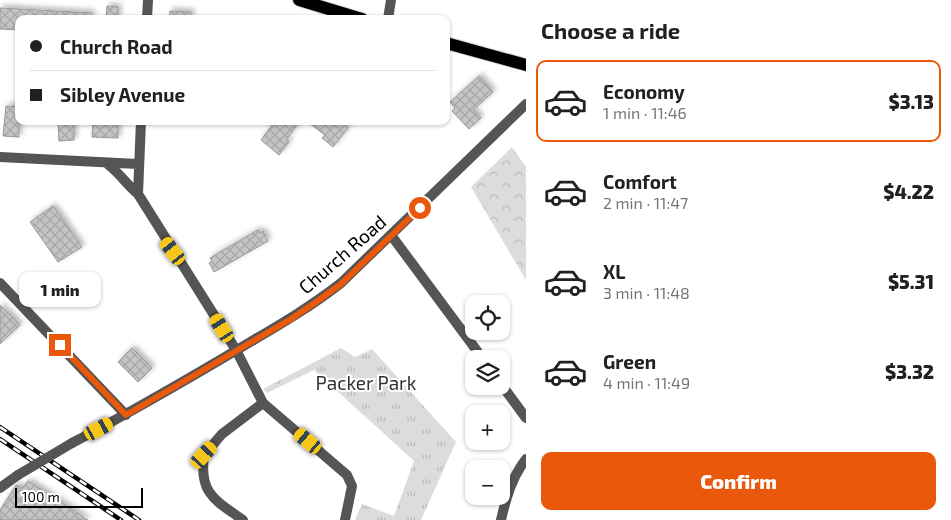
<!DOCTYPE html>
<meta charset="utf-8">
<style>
body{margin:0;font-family:"Exo 2",sans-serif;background:#f6f6f6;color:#202124;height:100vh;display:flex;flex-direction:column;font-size:19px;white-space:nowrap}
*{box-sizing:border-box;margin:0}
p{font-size:16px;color:#757577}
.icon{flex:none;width:28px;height:28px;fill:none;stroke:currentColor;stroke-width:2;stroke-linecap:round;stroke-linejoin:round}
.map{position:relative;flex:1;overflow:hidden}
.panel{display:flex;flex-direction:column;background:#fff;width:425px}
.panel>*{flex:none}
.top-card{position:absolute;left:15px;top:15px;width:435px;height:110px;border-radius:10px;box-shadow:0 1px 4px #0004;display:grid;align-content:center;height:110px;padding:0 15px;background:#fff}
.tools{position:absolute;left:465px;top:295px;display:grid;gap:10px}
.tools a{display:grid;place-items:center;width:45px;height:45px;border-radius:10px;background:#fff;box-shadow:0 1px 4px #0004;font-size:25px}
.scale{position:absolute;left:15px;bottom:12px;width:128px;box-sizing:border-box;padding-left:5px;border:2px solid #000;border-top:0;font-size:14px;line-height:18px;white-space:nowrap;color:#000;-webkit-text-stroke:4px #fff;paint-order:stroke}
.end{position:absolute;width:22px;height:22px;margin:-11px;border:6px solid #ea580c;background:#fff;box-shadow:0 0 0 2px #fff}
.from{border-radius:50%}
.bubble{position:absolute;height:35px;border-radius:10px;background:#fff;box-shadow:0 1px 4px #0004;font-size:16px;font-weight:800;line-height:35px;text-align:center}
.car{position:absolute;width:15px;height:30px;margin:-15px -8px;border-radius:6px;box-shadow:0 0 4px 1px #0007;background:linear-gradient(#f5c518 24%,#345 0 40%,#f5c518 0 76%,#345 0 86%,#f5c518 0)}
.top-card b{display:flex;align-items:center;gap:18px;height:48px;font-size:19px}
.top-card b+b{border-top:1px solid #e0e0e0}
.top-card i{width:12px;height:12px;background:#202124}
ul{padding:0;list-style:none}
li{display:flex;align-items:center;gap:15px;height:82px;margin:0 10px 8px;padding:0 5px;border:2px solid transparent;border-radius:10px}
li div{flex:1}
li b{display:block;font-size:19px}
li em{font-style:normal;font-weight:800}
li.current{border-color:#ea580c}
li>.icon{width:45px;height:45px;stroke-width:1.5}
h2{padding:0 15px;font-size:22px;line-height:60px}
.button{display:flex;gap:10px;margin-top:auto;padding:10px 15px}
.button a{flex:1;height:58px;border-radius:10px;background:#ea580c;color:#fff;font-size:20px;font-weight:800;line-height:58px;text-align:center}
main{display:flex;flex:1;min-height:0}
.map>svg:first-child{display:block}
.forest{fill:url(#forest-crowns)}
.park{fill:url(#park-tufts)}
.building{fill:url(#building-cross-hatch);stroke:#999;filter:url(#shadow)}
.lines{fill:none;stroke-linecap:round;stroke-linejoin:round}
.primary-casing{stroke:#dbdbdb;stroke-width:14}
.minor{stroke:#555;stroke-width:10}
.tertiary{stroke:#555;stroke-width:10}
.primary{stroke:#000;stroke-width:12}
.rail-casing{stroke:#000;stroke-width:4.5}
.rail{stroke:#fff;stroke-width:2.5;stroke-dasharray:8;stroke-linecap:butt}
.tertiary-bridge{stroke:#555;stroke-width:10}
.route{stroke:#ea580c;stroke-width:6}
.labels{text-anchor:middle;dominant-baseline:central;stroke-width:4;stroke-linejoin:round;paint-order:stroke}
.street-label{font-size:19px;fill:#000;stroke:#fff}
.park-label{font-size:19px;fill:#333;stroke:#fff}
</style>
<main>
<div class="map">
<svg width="526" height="520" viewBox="0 0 526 520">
<defs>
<pattern id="forest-crowns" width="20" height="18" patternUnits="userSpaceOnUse" patternTransform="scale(1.25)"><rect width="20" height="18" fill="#dcdcdc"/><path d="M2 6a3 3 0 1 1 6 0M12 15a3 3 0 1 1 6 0" fill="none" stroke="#bbb"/></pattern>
<pattern id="park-tufts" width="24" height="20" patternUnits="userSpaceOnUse" patternTransform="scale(1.25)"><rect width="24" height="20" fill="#dcdcdc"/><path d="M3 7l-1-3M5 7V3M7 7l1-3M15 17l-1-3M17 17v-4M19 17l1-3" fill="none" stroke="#bbb"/></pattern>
<pattern id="building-cross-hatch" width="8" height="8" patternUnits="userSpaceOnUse" patternTransform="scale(1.25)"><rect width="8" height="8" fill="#c4c4c4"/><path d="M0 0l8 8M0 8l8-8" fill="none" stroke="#a7a7a7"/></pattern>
<filter id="shadow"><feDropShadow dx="3" dy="-3" stdDeviation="2.5" flood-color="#0004"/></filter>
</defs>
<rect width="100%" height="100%" fill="#fff"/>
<!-- forest -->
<path class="forest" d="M512 147 526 167V280L471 187Z"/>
<!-- park -->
<path class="park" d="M341 348 355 357 372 349 456 442 421 520H355L362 504 394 516 414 461 314 370 267 393 263 389Z"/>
<!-- building -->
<path class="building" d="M107 6 118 7V19H106Z
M0 8 92 13 91 19H19V30L0 29Z
M170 11 191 12V19H169Z
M479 76 493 92 473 110 481 118 469 129 452 111 455 108 450 102Z
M6 106 19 107V137L3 136Z
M63 121H70V124L74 125V140L59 141 58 123Z
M93 121H118V138L92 137Z
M275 121H300L286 140 289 142 279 155 261 140Z
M306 121H340L348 128 333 147 322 138 325 135Z
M53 206 82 247 58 262 30 222Z
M258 230 260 233 263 231 268 241 214 272 209 263 212 261 210 258Z
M0 305 20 325 0 344Z
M132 348 152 368 138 382 118 362Z
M28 481 53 497 88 520H0V510L16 485 23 488Z"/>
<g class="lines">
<!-- primary casing -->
<g class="primary-casing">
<path id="primary" d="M299 0 362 19
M446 43 526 65"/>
</g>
<!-- minor -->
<path class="minor" d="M147 19 148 0
M388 19 391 0
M141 121 138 194 236 350 263 403
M0 157 138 164
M106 163C119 172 126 184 138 194
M391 235 483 359
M0 283 126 415
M501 384 526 418
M243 520C215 500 199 494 204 455L222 434 263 403 347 475 352 486 345 520
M501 520C506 498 512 477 526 459"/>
<!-- tertiary -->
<path class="tertiary" d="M72 443C124 416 174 387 225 357 265 333 304 312 341 283L526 104
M0 488 18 475"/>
<!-- primary -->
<use href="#primary" class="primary"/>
<!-- rail casing -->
<g class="rail-casing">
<path id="rail" d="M0 427 139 520
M0 439 121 520"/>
</g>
<!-- rail -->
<use href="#rail" class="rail"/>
<!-- tertiary-bridge -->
<path class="tertiary-bridge" d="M18 475 72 443"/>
</g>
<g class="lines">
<!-- route -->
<path class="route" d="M60 345 126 415 291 319 319 300 341 284 420 208"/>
</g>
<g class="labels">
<!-- street labels -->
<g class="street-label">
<text transform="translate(342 254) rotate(-41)">Church Road</text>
</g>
<!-- park labels -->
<g class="park-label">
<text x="366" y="382">Packer Park</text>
</g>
</g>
</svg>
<div class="tools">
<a><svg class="icon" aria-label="locate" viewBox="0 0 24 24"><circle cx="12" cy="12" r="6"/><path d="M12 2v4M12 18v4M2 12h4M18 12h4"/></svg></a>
<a><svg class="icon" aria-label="layers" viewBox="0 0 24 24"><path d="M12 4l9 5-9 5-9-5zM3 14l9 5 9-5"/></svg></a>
<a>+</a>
<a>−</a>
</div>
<div class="scale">100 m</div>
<i class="end from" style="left:420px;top:208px"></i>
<i class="end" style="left:60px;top:345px"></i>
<div class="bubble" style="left:19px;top:272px;width:82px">1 min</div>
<i class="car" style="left:173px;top:251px;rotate:323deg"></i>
<i class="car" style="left:222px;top:328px;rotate:328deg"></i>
<i class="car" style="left:99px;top:429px;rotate:62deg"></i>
<i class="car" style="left:308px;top:441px;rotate:310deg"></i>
<i class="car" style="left:204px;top:455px;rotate:42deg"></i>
<div class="top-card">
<b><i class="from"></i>Church Road</b>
<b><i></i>Sibley Avenue</b>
</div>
</div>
<section class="panel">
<h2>Choose a ride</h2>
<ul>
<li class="current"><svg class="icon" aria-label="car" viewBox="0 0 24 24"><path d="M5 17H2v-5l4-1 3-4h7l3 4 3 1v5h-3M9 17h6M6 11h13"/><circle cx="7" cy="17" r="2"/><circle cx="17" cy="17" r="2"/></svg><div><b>Economy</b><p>1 min · 11:46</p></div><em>$3.13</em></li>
<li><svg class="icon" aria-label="car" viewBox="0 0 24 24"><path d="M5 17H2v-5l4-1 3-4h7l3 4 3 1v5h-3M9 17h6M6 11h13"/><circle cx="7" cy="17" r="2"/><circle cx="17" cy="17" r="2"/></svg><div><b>Comfort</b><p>2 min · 11:47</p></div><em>$4.22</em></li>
<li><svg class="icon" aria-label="car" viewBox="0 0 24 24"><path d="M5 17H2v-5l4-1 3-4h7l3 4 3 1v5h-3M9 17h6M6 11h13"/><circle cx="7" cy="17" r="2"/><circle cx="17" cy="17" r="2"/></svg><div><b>XL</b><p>3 min · 11:48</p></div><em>$5.31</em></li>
<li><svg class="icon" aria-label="car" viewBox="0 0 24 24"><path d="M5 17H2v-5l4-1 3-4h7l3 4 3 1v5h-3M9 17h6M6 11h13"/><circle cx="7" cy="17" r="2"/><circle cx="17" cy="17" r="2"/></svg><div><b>Green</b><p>4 min · 11:49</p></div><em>$3.32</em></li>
</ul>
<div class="button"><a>Confirm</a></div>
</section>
</main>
